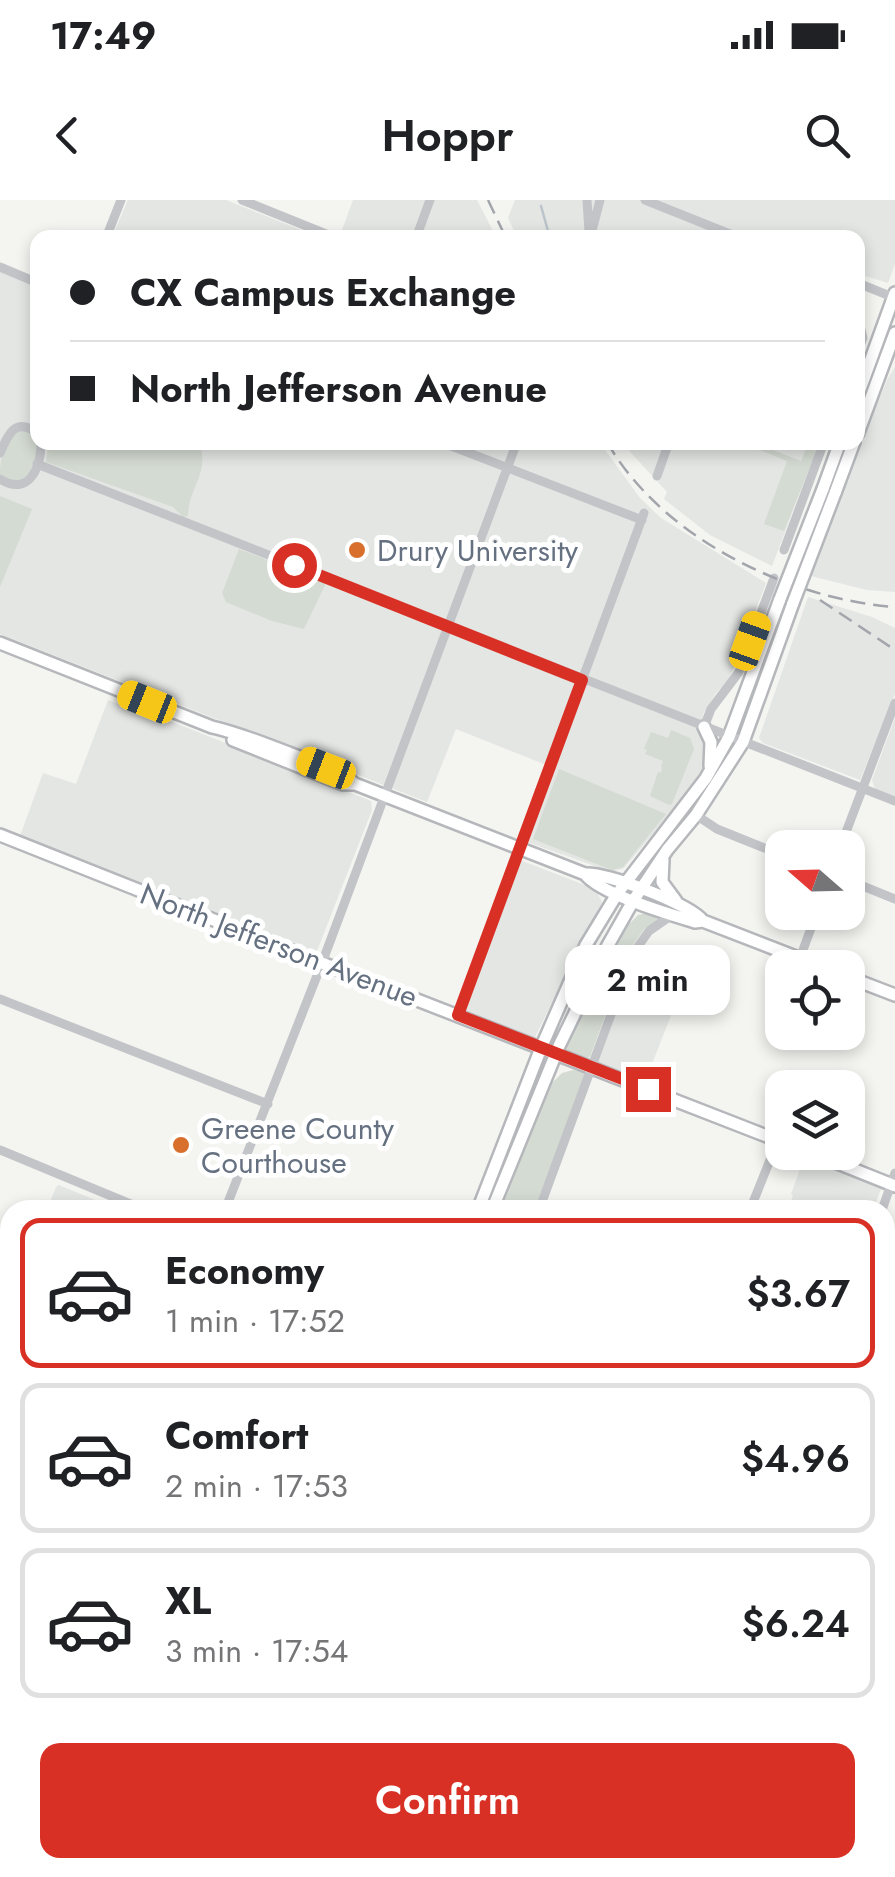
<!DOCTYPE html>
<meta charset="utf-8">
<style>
body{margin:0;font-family:Jost,sans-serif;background:#f2f2f2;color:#202124;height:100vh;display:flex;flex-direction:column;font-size:38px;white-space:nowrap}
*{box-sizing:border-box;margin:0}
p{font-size:32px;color:#757577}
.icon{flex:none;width:55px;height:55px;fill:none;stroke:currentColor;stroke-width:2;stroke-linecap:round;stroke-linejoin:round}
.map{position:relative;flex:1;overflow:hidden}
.side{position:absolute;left:0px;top:1000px;width:895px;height:678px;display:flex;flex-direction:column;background:#fff;border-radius:30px 30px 0 0;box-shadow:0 5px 15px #0003}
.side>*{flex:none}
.top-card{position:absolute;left:30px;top:30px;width:835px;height:220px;border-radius:20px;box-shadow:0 5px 15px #0003;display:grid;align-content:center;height:220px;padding:0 40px;background:#fff}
.needle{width:65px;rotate:290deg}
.buttons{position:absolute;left:765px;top:630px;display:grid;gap:20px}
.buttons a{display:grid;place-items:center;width:100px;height:100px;border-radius:20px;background:#fff;box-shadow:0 5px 15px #0003;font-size:50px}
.end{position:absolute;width:45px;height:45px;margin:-22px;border:12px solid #d93025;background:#fff;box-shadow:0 0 0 5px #fff}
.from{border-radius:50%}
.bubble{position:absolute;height:70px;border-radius:20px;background:#fff;box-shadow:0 5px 15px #0003;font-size:32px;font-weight:600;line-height:70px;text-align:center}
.car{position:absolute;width:30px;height:60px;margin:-30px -15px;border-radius:12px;box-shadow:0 0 8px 2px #0007;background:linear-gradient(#f5c518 24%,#345 0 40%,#f5c518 0 76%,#345 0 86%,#f5c518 0)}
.top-card b{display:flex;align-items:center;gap:35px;height:95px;font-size:38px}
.top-card b+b{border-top:2px solid #e0e0e0}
.top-card i{width:25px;height:25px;background:#202124}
ul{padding:18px 0 0;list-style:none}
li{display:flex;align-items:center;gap:30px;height:150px;margin:0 20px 15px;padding:0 20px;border:5px solid #e0e0e0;border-radius:20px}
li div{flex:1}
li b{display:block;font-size:38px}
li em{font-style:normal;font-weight:600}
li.current{border-color:#d93025}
li>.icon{width:90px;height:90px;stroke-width:1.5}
.button{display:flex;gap:20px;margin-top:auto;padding:20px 40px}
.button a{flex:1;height:115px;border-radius:20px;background:#d93025;color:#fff;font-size:40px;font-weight:600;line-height:115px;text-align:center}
.status{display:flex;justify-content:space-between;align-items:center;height:70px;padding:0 50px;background:#fff;direction:ltr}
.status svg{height:28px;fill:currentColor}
header{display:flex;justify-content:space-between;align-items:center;height:130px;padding:0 40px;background:#fff;font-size:45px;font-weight:600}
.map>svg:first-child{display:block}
.built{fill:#e4e6e4}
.green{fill:#d4dbd2}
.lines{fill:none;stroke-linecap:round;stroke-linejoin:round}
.stream{stroke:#bbc4ca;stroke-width:2.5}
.major-casing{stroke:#b5b7bb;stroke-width:16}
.minor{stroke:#c2c4c8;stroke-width:9}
.major{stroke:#fff;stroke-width:11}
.rail{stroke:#a2a6ac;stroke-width:2.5;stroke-dasharray:15 8;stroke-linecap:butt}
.major-bridge-casing{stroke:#b5b7bb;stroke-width:16;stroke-linecap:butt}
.major-bridge{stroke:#fff;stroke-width:11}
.route{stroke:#d93025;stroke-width:12}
.poi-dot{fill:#d86f2d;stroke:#fff;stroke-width:4}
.labels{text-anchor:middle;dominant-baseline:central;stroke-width:10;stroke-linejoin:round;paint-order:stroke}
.poi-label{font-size:30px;fill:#657080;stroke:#fff;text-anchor:start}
.street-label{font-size:30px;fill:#657080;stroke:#fff}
</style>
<div class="status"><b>17:49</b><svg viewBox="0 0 49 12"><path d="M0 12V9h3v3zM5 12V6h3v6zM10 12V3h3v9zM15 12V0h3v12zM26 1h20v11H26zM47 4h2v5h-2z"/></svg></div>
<header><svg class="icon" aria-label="back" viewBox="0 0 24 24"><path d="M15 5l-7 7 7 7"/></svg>Hoppr<svg class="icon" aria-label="search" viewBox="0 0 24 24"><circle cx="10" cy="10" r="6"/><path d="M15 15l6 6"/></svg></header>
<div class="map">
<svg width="895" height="1677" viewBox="0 0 895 1677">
<rect width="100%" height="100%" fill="#f4f4f0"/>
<!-- built -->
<path class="built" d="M128 0H226L319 37H112Z
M353 0H477L496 37 339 38Z
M515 0H895V64L888 83 862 75 858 85V38L517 37 508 18Z
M0 63 37 78 38 242 600 243 640 298 661 318 766 383 732 472 728 480 716 493 703 514 701 535 707 544 705 565 684 597 624 668 612 672 527 642 554 568 456 529 427 602 0 434Z
M895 167V392L867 390 811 376 851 266 888 178Z
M622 243H819L772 366 710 335 664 299 667 292Z
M808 397 872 417 895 428V494L860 580 763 543 759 538Z
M108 500 163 521 165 519 371 601 372 610 317 751 312 752 20 636 43 573 76 584Z
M895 518V596L875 589 872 580Z
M520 660 595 689 602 702 535 837 468 813 465 809Z
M624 791 673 810 645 882 598 863Z
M804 958 881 989 873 1010H798L789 1007 793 996 791 994Z
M59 985 61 986 120 1010H47L56 987Z
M490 1668H643L640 1677H487Z"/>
<!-- green -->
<path class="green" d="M25 230 35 235C42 255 26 298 0 274 0 256 6 234 25 230Z
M198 242C212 271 188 287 188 316L183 317 173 307 46 262 48 243Z
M758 243H775L773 250 801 261 808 244 814 246 816 252 784 331 764 324 787 261 757 249Z
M0 296 32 309 0 387Z
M239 349 326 383 304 429 272 421 226 402 222 393Z
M671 530 690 538 694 549 672 604 669 605 650 596 658 572 661 573 662 568 661 567 663 561 645 554 647 550 644 549 651 532 668 538Z
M559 569 666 614 623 667 612 670 533 639Z
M648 713 662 715 664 720 645 728 630 749 590 857 583 859 567 853 566 849 593 791 628 725 638 715Z
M573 870 583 872 586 876 534 1010H501L529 938 553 882 562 873Z"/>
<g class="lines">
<!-- stream -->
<path class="stream" d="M541 6 550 38
M865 1677 867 1671"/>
<!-- major casing -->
<g class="major-casing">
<path id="major" d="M858 195 895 93
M858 233 895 133
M823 289 840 242
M835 293 854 242
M0 443 212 527C239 533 264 544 289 553 311 562 337 568 355 584L585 674C600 694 669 714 695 722L703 721 824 768
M704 527 711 542 710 566
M233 540 343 584H355
M0 635 322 763 782 942
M663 660 662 682 676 701
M585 674C606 672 690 704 703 721
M848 777 895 795
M810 952 895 986
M478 1010 541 848 586 745 617 694 706 578 729 537 780 399
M492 1010 559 846 607 747 633 701 667 650 696 615 743 542 793 403
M0 1118 10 1122
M885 1475 895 1479
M0 1610 10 1614
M148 1668 173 1677
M223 1677 227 1668
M241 1677 244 1668"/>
</g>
<!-- minor -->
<path class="minor" d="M242 0 336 38
M587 0 589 32
M645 0 740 38
M106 38 121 0
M416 38 430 0
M590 38 600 0
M0 67 38 83
M858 83 895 98
M858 151 863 138 859 121
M441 242 642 320
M0 253C8 234 16 216 38 234
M37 264 895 601
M657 276 669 242
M0 279C29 297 41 268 41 242
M784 350 824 242
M704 527 711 509 739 472 774 378
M696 615 717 629 782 655
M840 648 895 503
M848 680 895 699
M800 758 817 712
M0 799 268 904
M458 815 644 313
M0 950 145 1010
M225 1010 322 763 517 242
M539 1010 634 752 649 731 672 715
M750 1010 778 940
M882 1010 895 973
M885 1270 895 1274
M0 1360 10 1364
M885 1372 895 1344
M0 1473 10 1477
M0 1605 10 1579
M0 1649 10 1624
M770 1668 794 1677
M105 1677 108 1668
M483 1677 486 1668
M645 1677 649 1668
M710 1677 714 1668"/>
<!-- major -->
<use href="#major" class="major"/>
<!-- rail -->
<path class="rail" d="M488 0 506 38
M607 242C662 338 788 399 895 407
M820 400 895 450
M885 1388 895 1361
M775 1677 779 1668"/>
<!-- major-bridge casing -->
<g class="major-bridge-casing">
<path id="major-bridge" d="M780 399 823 289
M793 403 835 293"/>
</g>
<!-- major-bridge -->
<use href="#major-bridge" class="major-bridge"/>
</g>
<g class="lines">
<!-- route -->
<path class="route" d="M294 365 582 480 458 815 648 889"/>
</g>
<!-- markers -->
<g class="poi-dot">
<circle cx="357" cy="350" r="10"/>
<circle cx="181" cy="945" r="10"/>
</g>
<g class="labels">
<!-- poi labels -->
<g class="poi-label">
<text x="377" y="350">Drury University</text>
<text x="201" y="928">Greene County<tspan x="201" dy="34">Courthouse</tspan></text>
</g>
<!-- street labels -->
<g class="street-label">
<text transform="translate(279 745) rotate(21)">North Jefferson Avenue</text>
</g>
</g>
</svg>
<div class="buttons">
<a><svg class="needle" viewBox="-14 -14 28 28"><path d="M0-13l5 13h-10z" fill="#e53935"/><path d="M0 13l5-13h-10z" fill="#757577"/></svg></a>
<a><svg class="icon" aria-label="locate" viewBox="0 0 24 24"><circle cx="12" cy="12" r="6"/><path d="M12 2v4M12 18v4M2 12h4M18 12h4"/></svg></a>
<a><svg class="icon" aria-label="layers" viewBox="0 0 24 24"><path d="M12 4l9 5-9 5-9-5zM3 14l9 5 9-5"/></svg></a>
</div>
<i class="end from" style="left:294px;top:365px"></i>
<i class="end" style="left:648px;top:889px"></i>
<div class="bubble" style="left:565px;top:745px;width:165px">2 min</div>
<i class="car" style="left:750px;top:441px;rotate:20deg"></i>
<i class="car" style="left:147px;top:502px;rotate:292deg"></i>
<i class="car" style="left:326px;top:568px;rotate:291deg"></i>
<div class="top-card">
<b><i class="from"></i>CX Campus Exchange</b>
<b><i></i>North Jefferson Avenue</b>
</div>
<section class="side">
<ul>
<li class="current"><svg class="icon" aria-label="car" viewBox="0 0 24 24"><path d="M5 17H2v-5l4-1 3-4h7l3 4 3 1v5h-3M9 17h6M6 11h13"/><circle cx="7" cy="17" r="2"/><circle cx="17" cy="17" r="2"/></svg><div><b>Economy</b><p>1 min · 17:52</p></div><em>$3.67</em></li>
<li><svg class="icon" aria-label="car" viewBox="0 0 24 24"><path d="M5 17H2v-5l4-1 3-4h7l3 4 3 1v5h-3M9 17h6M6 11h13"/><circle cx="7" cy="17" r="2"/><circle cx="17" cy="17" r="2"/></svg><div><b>Comfort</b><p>2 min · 17:53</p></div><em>$4.96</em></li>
<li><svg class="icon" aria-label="car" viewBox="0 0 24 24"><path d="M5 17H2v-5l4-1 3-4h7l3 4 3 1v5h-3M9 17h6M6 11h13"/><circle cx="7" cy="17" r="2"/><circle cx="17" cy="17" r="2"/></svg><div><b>XL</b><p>3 min · 17:54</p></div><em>$6.24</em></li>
</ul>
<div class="button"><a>Confirm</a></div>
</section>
</div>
